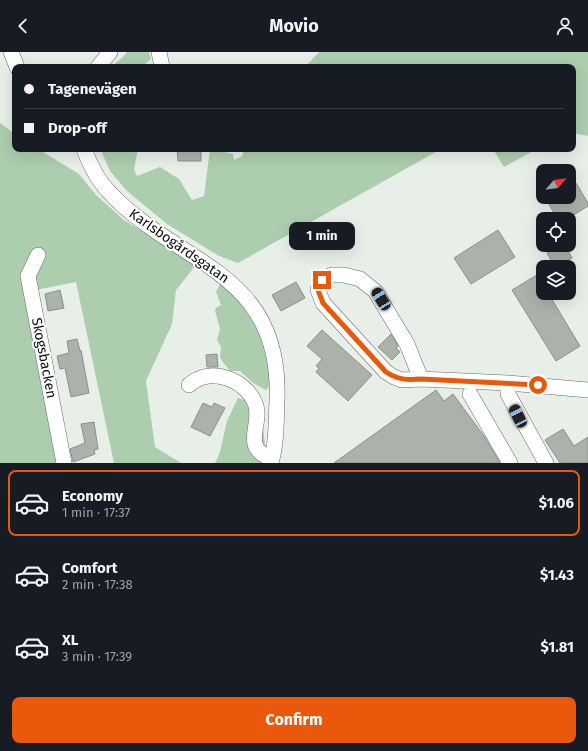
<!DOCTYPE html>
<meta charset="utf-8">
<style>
body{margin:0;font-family:"Fira Sans",sans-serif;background:#242831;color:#f1f3f6;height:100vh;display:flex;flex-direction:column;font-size:15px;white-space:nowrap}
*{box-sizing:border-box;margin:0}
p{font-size:13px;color:#9ea1a6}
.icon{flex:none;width:22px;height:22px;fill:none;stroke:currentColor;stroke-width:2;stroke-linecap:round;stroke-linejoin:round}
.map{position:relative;height:411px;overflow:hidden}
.panel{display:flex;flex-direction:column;background:#171b24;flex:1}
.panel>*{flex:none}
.guide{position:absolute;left:12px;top:12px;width:564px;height:88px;border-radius:8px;box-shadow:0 4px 16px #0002;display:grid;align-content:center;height:88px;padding:0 12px;background:#171b24}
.needle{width:26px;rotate:62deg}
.fabs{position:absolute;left:536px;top:112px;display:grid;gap:8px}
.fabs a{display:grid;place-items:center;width:40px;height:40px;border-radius:8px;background:#171b24;box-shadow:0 4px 16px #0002;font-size:20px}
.end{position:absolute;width:18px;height:18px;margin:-9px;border:5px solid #ea580c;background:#fff;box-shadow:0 0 0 2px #fff}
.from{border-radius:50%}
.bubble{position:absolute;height:28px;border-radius:8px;background:#171b24;box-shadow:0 4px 16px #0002;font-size:13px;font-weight:700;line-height:28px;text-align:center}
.car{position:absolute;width:12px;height:24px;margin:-12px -6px;border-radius:5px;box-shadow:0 0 3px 1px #0007;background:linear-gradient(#222 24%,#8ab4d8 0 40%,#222 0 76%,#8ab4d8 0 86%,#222 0)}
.guide b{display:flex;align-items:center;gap:14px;height:38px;font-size:15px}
.guide b+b{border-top:1px solid #363941}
.guide i{width:10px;height:10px;background:#f1f3f6}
ul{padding:7px 0 0;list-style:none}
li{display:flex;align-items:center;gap:12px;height:66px;margin:0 8px 6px;padding:0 4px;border:2px solid transparent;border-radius:8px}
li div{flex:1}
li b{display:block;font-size:15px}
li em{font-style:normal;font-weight:700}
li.selected{border-color:#ea580c}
li>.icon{width:36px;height:36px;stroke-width:1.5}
.action{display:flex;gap:8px;margin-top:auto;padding:8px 12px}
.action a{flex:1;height:46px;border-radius:8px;background:#ea580c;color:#fff;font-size:16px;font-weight:700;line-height:46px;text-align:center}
header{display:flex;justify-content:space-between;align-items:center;height:52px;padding:0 12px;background:#171b24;font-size:18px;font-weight:700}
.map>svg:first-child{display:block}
.green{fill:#adcdaf}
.building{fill:#abb2ab;stroke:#8a908a}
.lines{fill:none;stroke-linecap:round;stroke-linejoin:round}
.minor-casing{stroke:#656b66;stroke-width:16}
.minor{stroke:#fff;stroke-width:15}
.route{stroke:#ea580c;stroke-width:5}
.labels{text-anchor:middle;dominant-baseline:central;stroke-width:4;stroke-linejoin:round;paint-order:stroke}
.street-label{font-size:14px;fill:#0b0d0b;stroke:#fff}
</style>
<header><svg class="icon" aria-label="back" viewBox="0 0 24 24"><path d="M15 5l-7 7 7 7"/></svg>Movio<svg class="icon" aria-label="person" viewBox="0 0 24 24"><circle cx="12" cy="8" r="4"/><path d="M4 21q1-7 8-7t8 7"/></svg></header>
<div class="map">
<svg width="588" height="411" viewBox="0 0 588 411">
<rect width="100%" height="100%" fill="#e8efe8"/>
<!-- green -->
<path class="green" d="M127 0H149L151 7 146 11 147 15H111L123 5Z
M319 0H588V84L573 81V15H305Z
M0 71 15 82V97H38L79 122 96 143 124 168 196 213 176 238 172 272 146 329 155 395 181 411H114L76 230 36 238 68 411H0Z
M105 97H138L134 117 137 124 160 115 179 127 192 148 204 144 210 97H220L221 99 233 102 234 108 242 104 244 97H441L238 211 219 204 167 172 127 139 110 119 102 101Z
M493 97H537L504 115Z
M220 232 232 239 268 291 271 332 266 338 253 331 240 319H230L220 306 221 295 217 288 220 277 215 259 216 256 221 253 216 240Z
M238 346 260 353 266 400 262 411H215L220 400 227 369Z"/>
<!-- building -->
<path class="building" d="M177 97H201V109H178Z
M576 131 588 151V154L567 167H558L547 149 554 145H569V136Z
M498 178 515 205 471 232 454 206Z
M561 193H565L572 206 555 215 547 201Z
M537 223 543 234V241H548L580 294 556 309 512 238Z
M296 230 305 246 281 259 272 243Z
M60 238 64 256 48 259 45 242Z
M322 278 372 323 348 349 316 320 319 316 316 314 322 307 307 294Z
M391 282 398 294 396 296 400 300 392 308 378 295Z
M77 287 80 299 81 298 89 341 71 345 65 316 60 317 57 304 69 301 67 289Z
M217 302 218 315H207L206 303Z
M436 338 444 349 453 342 484 384 500 411H334Z
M203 351 212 355 214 351 225 356 210 384 191 375Z
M94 370 98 397 94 398 95 402 73 410 70 397 85 391 81 372Z
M563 377 574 394 588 385V411H560L545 388Z"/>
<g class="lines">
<!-- minor casing -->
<g class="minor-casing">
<path id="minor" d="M11 0 17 15
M159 0 162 15
M98 15 110 0
M84 97C90 113 98 129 110 141 180 215 282 218 277 348 276 369 277 390 271 411
M38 203 28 224 64 411
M421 327 407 292 375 239 360 227 344 223H332L322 228 318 238 323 251 386 320 394 325 402 328 421 327 508 331 588 338
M508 331V342L546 411
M189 333C210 314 245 327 255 351 264 371 239 395 272 407
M470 342 510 411"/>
</g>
<!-- minor -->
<use href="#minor" class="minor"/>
</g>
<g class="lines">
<!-- route -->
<path class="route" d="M322 228 318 238 323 251 386 320C398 328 407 328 421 327L538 333"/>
</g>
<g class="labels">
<!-- street labels -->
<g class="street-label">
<text transform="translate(179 194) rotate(35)">Karlsbogårdsgatan</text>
<text transform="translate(44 306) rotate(79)">Skogsbacken</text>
</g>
</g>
</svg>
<div class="fabs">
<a><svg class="needle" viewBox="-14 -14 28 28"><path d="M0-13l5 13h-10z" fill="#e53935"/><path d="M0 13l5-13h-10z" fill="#9ea1a6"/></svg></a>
<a><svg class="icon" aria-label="locate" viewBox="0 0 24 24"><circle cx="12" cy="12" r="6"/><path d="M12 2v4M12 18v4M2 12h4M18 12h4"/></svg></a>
<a><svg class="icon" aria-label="layers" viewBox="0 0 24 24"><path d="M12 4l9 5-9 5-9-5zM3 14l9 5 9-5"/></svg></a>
</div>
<i class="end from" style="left:538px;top:333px"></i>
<i class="end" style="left:322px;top:228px"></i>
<div class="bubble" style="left:289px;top:170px;width:66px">1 min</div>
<i class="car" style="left:381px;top:247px;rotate:328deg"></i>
<i class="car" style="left:518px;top:364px;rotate:334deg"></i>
<div class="guide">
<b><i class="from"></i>Tagenevägen</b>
<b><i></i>Drop-off</b>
</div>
</div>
<section class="panel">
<ul>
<li class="selected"><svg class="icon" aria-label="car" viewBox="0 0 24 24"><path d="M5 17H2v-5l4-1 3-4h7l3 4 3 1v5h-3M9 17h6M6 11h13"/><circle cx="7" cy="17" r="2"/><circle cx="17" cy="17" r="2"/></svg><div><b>Economy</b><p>1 min · 17:37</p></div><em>$1.06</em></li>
<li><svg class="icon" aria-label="car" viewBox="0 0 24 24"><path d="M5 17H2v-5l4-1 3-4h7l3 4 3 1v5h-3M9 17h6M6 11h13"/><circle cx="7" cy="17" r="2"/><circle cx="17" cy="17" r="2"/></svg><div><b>Comfort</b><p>2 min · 17:38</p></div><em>$1.43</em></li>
<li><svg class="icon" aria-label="car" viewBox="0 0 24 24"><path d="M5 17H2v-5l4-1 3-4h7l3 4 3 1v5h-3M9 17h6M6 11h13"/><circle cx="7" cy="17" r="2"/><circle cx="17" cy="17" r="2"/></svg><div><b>XL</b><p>3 min · 17:39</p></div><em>$1.81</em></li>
</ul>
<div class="action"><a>Confirm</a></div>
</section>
